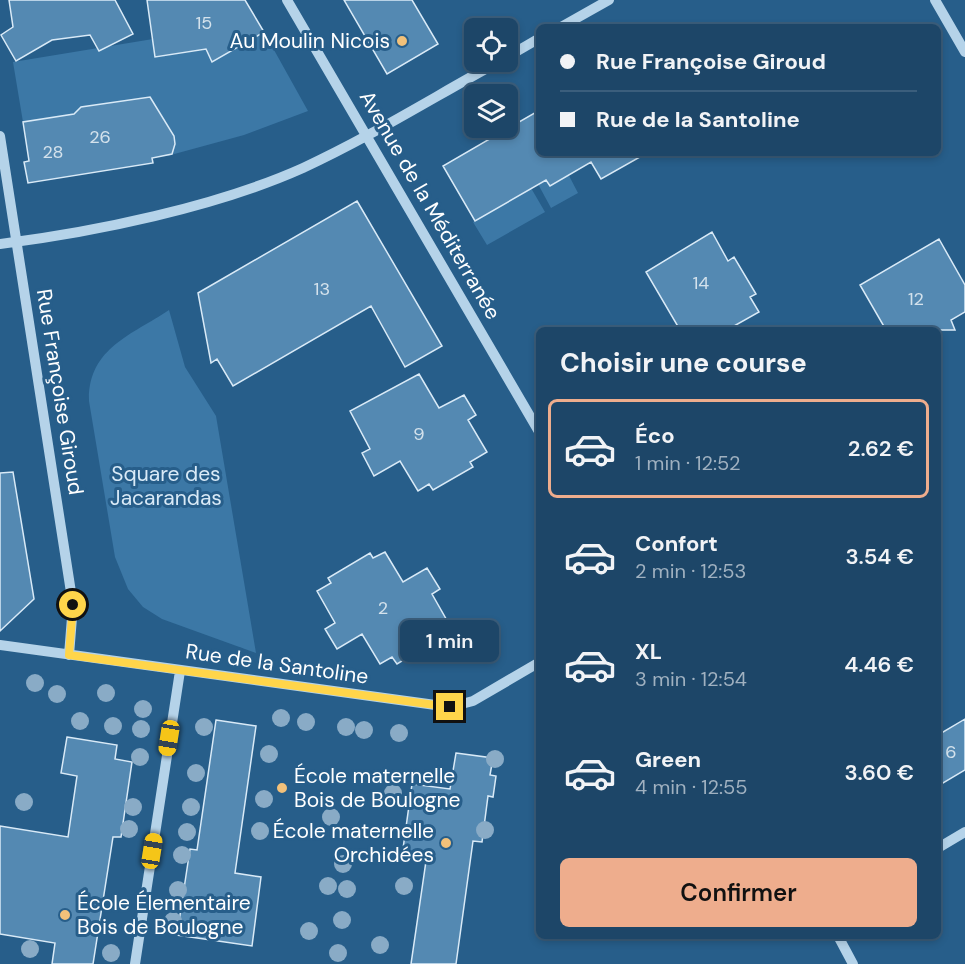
<!DOCTYPE html>
<html lang="fr">
<meta charset="utf-8">
<style>
body{margin:0;font-family:"DM Sans",sans-serif;background:#2a5071;color:#f1f3f6;height:100vh;display:flex;flex-direction:column;font-size:22px;white-space:nowrap}
*{box-sizing:border-box;margin:0}
p{font-size:20px;color:#a0b1c0}
.icon{flex:none;width:33px;height:33px;fill:none;stroke:currentColor;stroke-width:2;stroke-linecap:round;stroke-linejoin:round}
.map{position:relative;flex:1;overflow:hidden}
.side{position:absolute;left:536px;top:327px;width:405px;height:612px;display:flex;flex-direction:column;background:#1d4668;border-radius:9px;box-shadow:0 3px 9px #0003,0 0 0 2px #3b5e7c}
.side>*{flex:none}
.top-card{position:absolute;left:536px;top:24px;width:405px;height:132px;border-radius:9px;box-shadow:0 3px 9px #0003,0 0 0 2px #3b5e7c;display:grid;align-content:center;height:132px;padding:0 24px;background:#1d4668}
.tools{position:absolute;left:464px;top:18px;display:grid;gap:12px}
.tools a{display:grid;place-items:center;width:54px;height:54px;border-radius:9px;background:#1d4668;box-shadow:0 3px 9px #0003,0 0 0 2px #3b5e7c;font-size:30px}
.end{position:absolute;width:27px;height:27px;margin:-14px;border:8px solid #ffd54a;background:#111;box-shadow:0 0 0 3px #111}
.from{border-radius:50%}
.bubble{position:absolute;height:42px;border-radius:9px;background:#1d4668;box-shadow:0 3px 9px #0003,0 0 0 2px #3b5e7c;font-size:20px;font-weight:600;line-height:42px;text-align:center}
.car{position:absolute;width:18px;height:36px;margin:-18px -9px;border-radius:8px;box-shadow:0 0 4px 2px #0007;background:linear-gradient(#f5c518 24%,#345 0 40%,#f5c518 0 76%,#345 0 86%,#f5c518 0)}
.top-card b{display:flex;align-items:center;gap:21px;height:57px;font-size:22px}
.top-card b+b{border-top:2px solid #3b5e7c}
.top-card i{width:15px;height:15px;background:#f1f3f6}
ul{padding:0;list-style:none}
li{display:flex;align-items:center;gap:18px;height:99px;margin:0 12px 9px;padding:0 12px;border:3px solid transparent;border-radius:9px}
li div{flex:1}
li b{display:block;font-size:22px}
li em{font-style:normal;font-weight:600}
li.current{border-color:#eead8d}
li>.icon{width:54px;height:54px;stroke-width:1.5}
h2{padding:0 24px;font-size:27px;line-height:72px}
.primary-button{display:flex;gap:12px;margin-top:auto;padding:12px 24px}
.primary-button a{flex:1;height:69px;border-radius:9px;background:#eead8d;color:#111;font-size:24px;font-weight:600;line-height:69px;text-align:center}
.map>svg:first-child{display:block}
.green{fill:#3c78a6}
.building{fill:#5489b2;stroke:#d9eaf7;stroke-width:1.5}
.lines{fill:none;stroke-linecap:round;stroke-linejoin:round}
.minor{stroke:#b5d3e9;stroke-width:10}
.tree{fill:#89abc6}
.route{stroke:#ffd54a;stroke-width:8}
.poi-dot{fill:#f2c17a;stroke:#275e8a;stroke-width:2}
.labels{text-anchor:middle;dominant-baseline:central;stroke-width:6;stroke-linejoin:round;paint-order:stroke}
.number-label{font-size:18px;fill:#d4e2ec}
.poi-label{font-size:21px;fill:#fff;stroke:#275e8a;text-anchor:end}
.street-label{font-size:21px;fill:#fff;stroke:#275e8a}
.park-label{font-size:21px;fill:#d9eaf7;stroke:#275e8a}
</style>
<div class="map">
<svg width="965" height="964" viewBox="0 0 965 964">
<rect width="100%" height="100%" fill="#275e8a"/>
<!-- green -->
<path class="green" d="M264 32 308 111 244 135 167 156 173 151 175 144 173 133 150 97 81 107 78 114 23 122 13 62 153 39 156 57 203 50Z
M565 168 578 193 551 208 538 184Z
M531 188 545 212 487 245 473 222Z
M169 310 185 367 216 416 256 653 162 619 143 607 128 589 115 557 89 401C88 348 132 335 169 310Z"/>
<!-- building -->
<path class="building" d="M9 0H115L133 34 99 51 90 35 52 40 16 61 1 35 13 27Z
M147 0H245L264 32 212 62 206 49 155 57Z
M344 0H412L438 44 387 74Z
M150 97 174 136 175 144 172 154 152 158 153 163 28 183 24 162 29 161 23 122 74 114 81 107Z
M538 111V153H647L601 179 591 162 550 186 546 180 475 221 443 166Z
M357 201 442 346 405 367 371 306 233 386 217 359 211 363 198 293Z
M712 232 728 261 734 257 756 294 750 297 759 312 727 330H680L646 272Z
M939 239 965 285V312L951 320 955 330H886L860 285Z
M419 374 439 408 464 395 476 415 468 420 487 452 470 462 473 467 433 490 429 484 418 491 400 461 374 476 362 453 370 449 350 411Z
M13 472 34 599 0 631V473Z
M385 552 403 582 427 568 440 589 432 594 449 624 433 633 437 640 397 664 392 657 380 664 362 634 337 649 325 629 335 623 317 591 331 583 328 578 370 553 373 558Z
M965 719V770L938 786V735Z
M216 720 256 726 235 873 261 877 252 946 177 935 190 849 197 850Z
M67 737 117 745 115 759 132 762 121 837H113L93 964H52L55 943 0 934V826L68 837 77 776 61 773Z
M456 753 493 758 490 775 496 776 493 797 488 796 482 842 473 841 456 964H411L426 861 402 856 412 784 450 789Z"/>
<g class="lines">
<!-- minor -->
<path class="minor" d="M287 0 538 430
M935 0 965 52
M561 27 609 0
M507 57 538 39
M0 136 73 605 69 655
M0 244C95 232 216 207 303 168 370 137 434 97 498 62
M0 645 450 707 473 701 538 663
M938 848 965 832
M838 936 853 964
M135 964 180 671"/>
</g>
<!-- trees -->
<g class="tree">
<circle cx="35" cy="683" r="9"/>
<circle cx="106" cy="693" r="9"/>
<circle cx="57" cy="694" r="9"/>
<circle cx="143" cy="709" r="9"/>
<circle cx="281" cy="718" r="9"/>
<circle cx="80" cy="721" r="9"/>
<circle cx="306" cy="722" r="9"/>
<circle cx="113" cy="726" r="9"/>
<circle cx="204" cy="727" r="9"/>
<circle cx="346" cy="727" r="9"/>
<circle cx="141" cy="729" r="9"/>
<circle cx="364" cy="730" r="9"/>
<circle cx="399" cy="733" r="9"/>
<circle cx="269" cy="754" r="9"/>
<circle cx="140" cy="757" r="9"/>
<circle cx="495" cy="759" r="9"/>
<circle cx="196" cy="773" r="9"/>
<circle cx="393" cy="793" r="9"/>
<circle cx="264" cy="799" r="9"/>
<circle cx="24" cy="802" r="9"/>
<circle cx="133" cy="807" r="9"/>
<circle cx="191" cy="807" r="9"/>
<circle cx="331" cy="817" r="9"/>
<circle cx="129" cy="829" r="9"/>
<circle cx="485" cy="830" r="9"/>
<circle cx="260" cy="831" r="9"/>
<circle cx="187" cy="832" r="9"/>
<circle cx="182" cy="855" r="9"/>
<circle cx="343" cy="864" r="9"/>
<circle cx="328" cy="886" r="9"/>
<circle cx="404" cy="886" r="9"/>
<circle cx="347" cy="889" r="9"/>
<circle cx="178" cy="890" r="9"/>
<circle cx="342" cy="920" r="9"/>
<circle cx="173" cy="921" r="9"/>
<circle cx="309" cy="931" r="9"/>
<circle cx="380" cy="945" r="9"/>
<circle cx="30" cy="949" r="9"/>
<circle cx="111" cy="953" r="9"/>
<circle cx="338" cy="953" r="9"/>
</g>
<g class="lines">
<!-- route -->
<path class="route" d="M73 605 69 655 450 707"/>
</g>
<!-- markers -->
<g class="poi-dot">
<circle cx="402" cy="41" r="6"/>
<circle cx="282" cy="788" r="6"/>
<circle cx="446" cy="843" r="6"/>
<circle cx="65" cy="915" r="6"/>
</g>
<g class="labels">
<!-- number labels -->
<g class="number-label">
<text x="204" y="23">15</text>
<text x="100" y="137">26</text>
<text x="53" y="152">28</text>
<text x="701" y="283">14</text>
<text x="322" y="289">13</text>
<text x="916" y="299">12</text>
<text x="419" y="434">9</text>
<text x="383" y="608">2</text>
<text x="951" y="752">6</text>
</g>
<!-- poi labels -->
<g class="poi-label">
<text x="390" y="41">Au Moulin Nicois</text>
<text x="294" y="776" text-anchor="start">École maternelle<tspan x="294" dy="24">Bois de Boulogne</tspan></text>
<text x="434" y="831">École maternelle<tspan x="434" dy="24">Orchidées</tspan></text>
<text x="77" y="903" text-anchor="start">École Élementaire<tspan x="77" dy="24">Bois de Boulogne</tspan></text>
</g>
<!-- street labels -->
<g class="street-label">
<text transform="translate(430 205) rotate(60)">Avenue de la Méditerranée</text>
<text transform="translate(60 392) rotate(81)">Rue Françoise Giroud</text>
<text transform="translate(277 664) rotate(8)">Rue de la Santoline</text>
</g>
<!-- park labels -->
<g class="park-label">
<text x="166" y="474">Square des<tspan x="166" dy="24">Jacarandas</tspan></text>
</g>
</g>
</svg>
<div class="tools">
<a><svg class="icon" aria-label="locate" viewBox="0 0 24 24"><circle cx="12" cy="12" r="6"/><path d="M12 2v4M12 18v4M2 12h4M18 12h4"/></svg></a>
<a><svg class="icon" aria-label="layers" viewBox="0 0 24 24"><path d="M12 4l9 5-9 5-9-5zM3 14l9 5 9-5"/></svg></a>
</div>
<i class="end from" style="left:73px;top:605px"></i>
<i class="end" style="left:450px;top:707px"></i>
<div class="bubble" style="left:400px;top:620px;width:99px">1 min</div>
<i class="car" style="left:169px;top:738px;rotate:189deg"></i>
<i class="car" style="left:152px;top:851px;rotate:9deg"></i>
<div class="top-card">
<b><i class="from"></i>Rue Françoise Giroud</b>
<b><i></i>Rue de la Santoline</b>
</div>
<section class="side">
<h2>Choisir une course</h2>
<ul>
<li class="current"><svg class="icon" aria-label="car" viewBox="0 0 24 24"><path d="M5 17H2v-5l4-1 3-4h7l3 4 3 1v5h-3M9 17h6M6 11h13"/><circle cx="7" cy="17" r="2"/><circle cx="17" cy="17" r="2"/></svg><div><b>Éco</b><p>1 min · 12:52</p></div><em>2.62 €</em></li>
<li><svg class="icon" aria-label="car" viewBox="0 0 24 24"><path d="M5 17H2v-5l4-1 3-4h7l3 4 3 1v5h-3M9 17h6M6 11h13"/><circle cx="7" cy="17" r="2"/><circle cx="17" cy="17" r="2"/></svg><div><b>Confort</b><p>2 min · 12:53</p></div><em>3.54 €</em></li>
<li><svg class="icon" aria-label="car" viewBox="0 0 24 24"><path d="M5 17H2v-5l4-1 3-4h7l3 4 3 1v5h-3M9 17h6M6 11h13"/><circle cx="7" cy="17" r="2"/><circle cx="17" cy="17" r="2"/></svg><div><b>XL</b><p>3 min · 12:54</p></div><em>4.46 €</em></li>
<li><svg class="icon" aria-label="car" viewBox="0 0 24 24"><path d="M5 17H2v-5l4-1 3-4h7l3 4 3 1v5h-3M9 17h6M6 11h13"/><circle cx="7" cy="17" r="2"/><circle cx="17" cy="17" r="2"/></svg><div><b>Green</b><p>4 min · 12:55</p></div><em>3.60 €</em></li>
</ul>
<div class="primary-button"><a>Confirmer</a></div>
</section>
</div>
